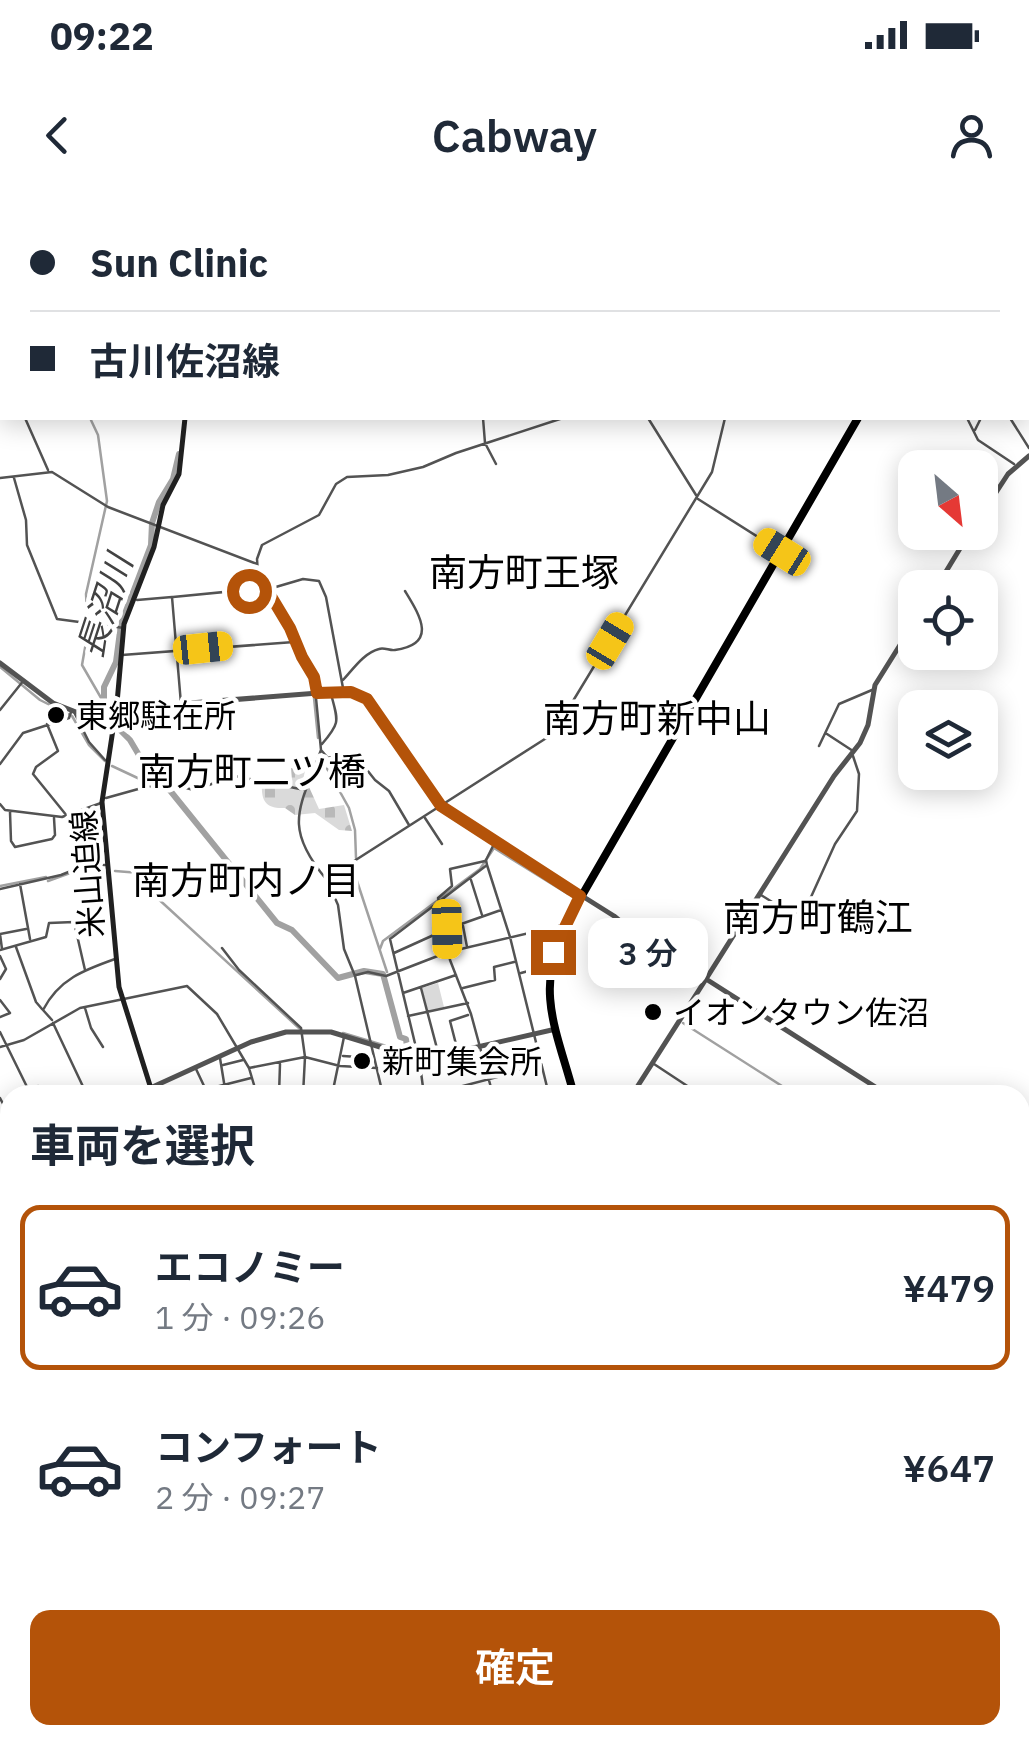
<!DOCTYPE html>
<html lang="ja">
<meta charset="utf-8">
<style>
body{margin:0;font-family:"IBM Plex Sans","Noto Sans JP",sans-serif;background:#f6f6f7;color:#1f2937;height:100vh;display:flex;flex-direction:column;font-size:38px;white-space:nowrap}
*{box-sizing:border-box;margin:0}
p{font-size:32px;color:#747a83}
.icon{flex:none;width:55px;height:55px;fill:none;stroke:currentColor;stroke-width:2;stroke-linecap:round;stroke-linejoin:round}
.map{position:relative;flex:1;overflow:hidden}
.side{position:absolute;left:0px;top:885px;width:1030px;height:660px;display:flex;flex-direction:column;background:#fff;border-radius:30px 30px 0 0;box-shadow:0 5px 25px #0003}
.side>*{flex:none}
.hud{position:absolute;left:0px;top:0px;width:1030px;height:220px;box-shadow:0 5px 25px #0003;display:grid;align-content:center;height:220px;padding:0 30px;background:#fff}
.needle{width:65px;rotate:152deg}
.buttons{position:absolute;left:898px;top:250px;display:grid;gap:20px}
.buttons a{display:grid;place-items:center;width:100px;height:100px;border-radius:20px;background:#fff;box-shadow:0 5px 25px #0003;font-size:50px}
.end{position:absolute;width:45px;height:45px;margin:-22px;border:12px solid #b45309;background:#fff;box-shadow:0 0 0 5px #fff}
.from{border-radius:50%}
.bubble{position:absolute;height:70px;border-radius:20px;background:#fff;box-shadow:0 5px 25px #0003;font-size:32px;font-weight:600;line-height:70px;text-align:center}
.car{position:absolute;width:30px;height:60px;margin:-30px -15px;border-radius:12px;box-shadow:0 0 8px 2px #0007;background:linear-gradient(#f5c518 24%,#345 0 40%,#f5c518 0 76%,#345 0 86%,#f5c518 0)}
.hud b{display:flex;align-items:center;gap:35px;height:95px;font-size:38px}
.hud b+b{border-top:2px solid #e0e1e3}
.hud i{width:25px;height:25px;background:#1f2937}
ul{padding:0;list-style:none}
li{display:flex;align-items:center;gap:30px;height:165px;margin:0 20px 15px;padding:0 10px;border:5px solid transparent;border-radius:20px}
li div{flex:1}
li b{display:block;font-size:38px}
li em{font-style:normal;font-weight:600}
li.on{border-color:#b45309}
li>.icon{width:90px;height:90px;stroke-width:1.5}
h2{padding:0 30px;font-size:45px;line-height:120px}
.primary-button{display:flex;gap:20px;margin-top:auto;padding:20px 30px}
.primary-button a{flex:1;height:115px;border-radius:20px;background:#b45309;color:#fff;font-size:40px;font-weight:600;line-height:115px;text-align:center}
.status{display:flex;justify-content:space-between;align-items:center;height:70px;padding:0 50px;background:#fff;direction:ltr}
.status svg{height:28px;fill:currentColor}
header{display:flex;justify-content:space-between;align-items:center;height:130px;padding:0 30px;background:#fff;font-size:45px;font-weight:600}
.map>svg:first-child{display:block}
.cemetery{fill:url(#cemetery-stones)}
.green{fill:#dadada}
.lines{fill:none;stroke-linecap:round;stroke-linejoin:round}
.stream{stroke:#a1a1a1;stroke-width:2.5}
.river{stroke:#a1a1a1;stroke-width:6}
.minor{stroke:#535353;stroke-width:2.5}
.tertiary{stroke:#535353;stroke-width:5}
.secondary{stroke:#202020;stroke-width:5}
.primary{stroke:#000;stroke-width:8}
.trunk{stroke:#000;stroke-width:8}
.route{stroke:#b45309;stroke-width:12}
.poi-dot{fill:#000;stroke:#fff;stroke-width:4}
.labels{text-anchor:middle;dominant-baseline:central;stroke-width:9;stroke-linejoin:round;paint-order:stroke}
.poi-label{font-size:32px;fill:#000;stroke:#fff;text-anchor:start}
.street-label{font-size:32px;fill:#000;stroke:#fff}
.water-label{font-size:35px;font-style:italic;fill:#424242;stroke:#fff}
.quarter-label{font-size:38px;fill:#000;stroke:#fff}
</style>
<div class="status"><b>09:22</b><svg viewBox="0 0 49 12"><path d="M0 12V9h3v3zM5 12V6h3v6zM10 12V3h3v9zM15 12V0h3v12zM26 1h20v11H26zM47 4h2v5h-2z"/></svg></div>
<header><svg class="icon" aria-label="back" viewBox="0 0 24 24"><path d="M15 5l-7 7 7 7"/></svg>Cabway<svg class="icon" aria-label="person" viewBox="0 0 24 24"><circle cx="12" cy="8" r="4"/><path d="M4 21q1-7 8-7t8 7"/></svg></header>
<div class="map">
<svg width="1029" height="1545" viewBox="0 0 1029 1545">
<defs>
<pattern id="cemetery-stones" width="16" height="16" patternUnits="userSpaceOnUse" patternTransform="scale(2.5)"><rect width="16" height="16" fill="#dadada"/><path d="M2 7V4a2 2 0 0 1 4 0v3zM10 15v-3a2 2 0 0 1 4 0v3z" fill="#b9b9b9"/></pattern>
</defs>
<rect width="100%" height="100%" fill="#fff"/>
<!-- cemetery -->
<path class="cemetery" d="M291 568 305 571 302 584 309 587 319 609 344 605 352 631 339 630 315 613 295 615 285 608C266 609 261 601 262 584L279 587 292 580Z"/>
<!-- green -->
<path class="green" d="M438 783 444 807 428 811 422 788Z
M0 1240 10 1241V1306L0 1303Z
M451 1535H540L545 1545H453L447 1538Z"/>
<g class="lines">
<!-- stream -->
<path class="stream" d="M48 0 49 2
M1028 40 1029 39
M90 218 98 235 107 301 86 394 88 431 82 465 104 503
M0 467 40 500 72 516 89 545 105 561
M314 498 318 538
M320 556 349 608 355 630 356 658
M112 566 144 581 168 588
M356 662V678L387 772
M115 671 140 673 154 695 300 829
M48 681 84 668H96
M0 686 46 677
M380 749 383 741 480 669 494 648 568 694
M683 823 796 895
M343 833 393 848
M1020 942 1029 928
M1020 1036 1029 1042
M1020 1085 1029 1076"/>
<!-- river -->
<path class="river" d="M264 2 266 0
M179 254 173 279 159 302 152 323 151 345 121 424 116 462 104 487V503L109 519 130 540 146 567 168 588 277 723 292 730 338 778 364 771 383 774 400 837 406 839 407 847
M607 1535 615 1545"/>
<!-- minor -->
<path class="minor" d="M167 0 168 2
M396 0V2
M814 0 816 2
M76 2 77 0
M115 2 119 0
M221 2V0
M0 56 2 55
M1028 116H1029
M0 143 2 142
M1028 152H1029
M0 164 2 168
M25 218 48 270
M483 218 485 243 496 264
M648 218 696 295
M967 218 978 240 1014 264
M1010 218 1029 248
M975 230 981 218
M0 278 52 272 108 307 257 364
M14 278 26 320 27 345 57 419 124 428
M698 299 780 351
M269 389 303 379 319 381 326 397 343 488
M173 397 265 388
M137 400 172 397 181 504
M122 455 294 442
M343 480C354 468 364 453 379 449 384 447 390 451 395 450 439 444 419 414 405 391
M0 510 24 480
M74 512 89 542 105 560
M47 524 58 551 36 567 33 574 67 616
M827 534 853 551
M322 544C341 522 338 521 331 494
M819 546 839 504 872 490
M321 550C300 608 282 626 326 679L548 537 559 524 712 272 725 218
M0 564 23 533 69 518 71 512
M106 598 149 586 166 590 178 586 194 590 235 576 305 590
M0 604 5 610 62 617 101 603
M10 612 11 641 15 647 52 639 55 635 54 618
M425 618 442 644
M409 625 389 591 375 580 356 556 343 554 328 558 321 550 314 477 301 457 284 414 258 374 257 359 262 345 319 315 336 284 347 277 388 275 423 267 456 253 563 218
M487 665 510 737 549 895
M327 680 338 705 344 749 355 776 383 895
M471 680 482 715
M20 684 30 739
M0 689 61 675 86 665H105
M761 695 793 715 811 697 835 644 857 611 859 574 853 556
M439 702 438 698 452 686 450 669 485 661
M440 703 450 760 471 814 493 895
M463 726 467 747
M16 747 36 802 42 809
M222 748 239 770 301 828 305 857 303 895
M2 749 0 734 26 729
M0 750 46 737 49 723 74 722 85 770
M394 753 447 729 501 710
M0 756 6 769 0 779
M521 773 547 766
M356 775 368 772 386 776 448 752 559 726
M421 788 439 856
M463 788 495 780 494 767 514 762
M403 793 456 775
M0 800 10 813 0 817
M85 808 91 828 103 847
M408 816 468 803
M52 820 43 810C59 779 84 770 115 759
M53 823 87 895
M0 832 31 895
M0 847 24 840 80 808 187 786 217 814 249 868
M458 852 450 821 468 815
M343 856 374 858
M418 856 390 739 487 665 486 660 495 642
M419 857 424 895
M220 858 226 895
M654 864 701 895
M223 865 243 860
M196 869 205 888
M38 886 43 895
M184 895 251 878
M257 895 249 868 305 857 340 866 377 868
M279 895 280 864
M332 895 344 837
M428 895 540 866
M524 895 546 889
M0 898 10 917
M1020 950 1029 936
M0 982 10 979
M1 1046 10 1063
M0 1074 10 1068
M1020 1082 1029 1073
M0 1101 10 1096
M0 1150 8 1149 10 1169
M0 1174 10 1176
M1020 1208 1029 1200
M0 1241 10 1242
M0 1384 10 1388
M0 1411 10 1380
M1020 1423 1029 1418
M0 1433 10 1437
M1020 1442 1029 1436
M1020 1450 1029 1464
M1020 1493 1029 1505
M1020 1519 1029 1525
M199 1535 208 1545
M261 1535 268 1545
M405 1535H408
M471 1535 477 1545
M544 1535 548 1545
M590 1535 594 1543
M936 1540 940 1535
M49 1545 53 1535
M124 1545 128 1535
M239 1545 253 1535
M287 1545 301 1535
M338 1545V1535
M773 1545 780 1535
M1008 1545 1020 1535"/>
<!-- tertiary -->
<path class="tertiary" d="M980 317 1008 274 1029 256
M936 388 970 332
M0 463 53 503 76 512 331 492C342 491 353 490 362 496 388 510 418 585 447 611L614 716 643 740 706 779 632 895
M135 895 251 842 286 832H331L403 854 429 858 556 829
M888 895 706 779 834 576 860 543 868 525 875 485 915 421
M1020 977 1029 983
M0 1307 10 1310
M1020 1366 1029 1347
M80 1535 101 1545
M867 1535 875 1545
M929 1545 935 1535"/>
<!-- secondary -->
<path class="secondary" d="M270 2 272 0
M153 895 119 787 102 602 117 503 124 424 154 347 163 305 179 274 185 218"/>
<!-- primary -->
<path class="primary" d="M922 2 923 0
M574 895C557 831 536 795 562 730L858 218
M1020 1115H1029
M0 1345 10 1347
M430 1545 443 1535"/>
<!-- trunk -->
<path class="trunk" d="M0 1233 10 1235
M563 1535 594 1545
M8 1545 6 1502 10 1490
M155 1545 160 1535"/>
</g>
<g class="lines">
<!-- route -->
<path class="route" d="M249 391 266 388 290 428 302 457 314 477 317 493 351 492 367 499 441 606 580 696 553 752"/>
</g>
<!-- markers -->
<g class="poi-dot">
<circle cx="56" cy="515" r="10"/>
<circle cx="653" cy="812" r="10"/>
<circle cx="362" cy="861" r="10"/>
</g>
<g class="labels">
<!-- poi labels -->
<g class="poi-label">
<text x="76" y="515">東郷駐在所</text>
<text x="673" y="812">イオンタウン佐沼</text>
<text x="382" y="861">新町集会所</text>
</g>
<!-- street labels -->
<g class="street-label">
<text transform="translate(87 674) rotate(-94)">米山迫線</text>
</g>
<!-- water labels -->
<g class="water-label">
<text transform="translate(104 406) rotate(-72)">長沼川</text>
</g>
<!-- quarter labels -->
<g class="quarter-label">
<text x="524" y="371">南方町王塚</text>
<text x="657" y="517">南方町新中山</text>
<text x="252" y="570">南方町二ツ橋</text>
<text x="246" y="679">南方町内ノ目</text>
<text x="818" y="716">南方町鶴江</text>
</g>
</g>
</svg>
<div class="buttons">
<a><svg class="needle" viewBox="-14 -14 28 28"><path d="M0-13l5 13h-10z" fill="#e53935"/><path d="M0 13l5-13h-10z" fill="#747a83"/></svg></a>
<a><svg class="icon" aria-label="locate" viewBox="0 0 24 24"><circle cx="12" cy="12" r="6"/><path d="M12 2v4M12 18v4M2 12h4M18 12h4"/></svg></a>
<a><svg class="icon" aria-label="layers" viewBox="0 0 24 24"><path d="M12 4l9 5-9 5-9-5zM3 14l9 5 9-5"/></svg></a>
</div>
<i class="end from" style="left:249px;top:391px"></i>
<i class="end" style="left:553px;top:752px"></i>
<div class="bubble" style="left:588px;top:718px;width:120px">3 分</div>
<i class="car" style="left:782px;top:352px;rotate:302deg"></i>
<i class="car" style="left:610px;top:441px;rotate:31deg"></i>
<i class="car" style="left:203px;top:448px;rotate:84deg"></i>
<i class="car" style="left:447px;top:729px;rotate:179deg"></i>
<div class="hud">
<b><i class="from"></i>Sun Clinic</b>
<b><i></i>古川佐沼線</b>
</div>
<section class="side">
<h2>車両を選択</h2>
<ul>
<li class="on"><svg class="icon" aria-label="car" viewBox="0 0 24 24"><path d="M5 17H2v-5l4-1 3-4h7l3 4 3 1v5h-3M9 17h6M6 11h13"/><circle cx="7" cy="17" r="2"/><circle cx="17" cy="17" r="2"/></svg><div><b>エコノミー</b><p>1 分 · 09:26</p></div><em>¥479</em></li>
<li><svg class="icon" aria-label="car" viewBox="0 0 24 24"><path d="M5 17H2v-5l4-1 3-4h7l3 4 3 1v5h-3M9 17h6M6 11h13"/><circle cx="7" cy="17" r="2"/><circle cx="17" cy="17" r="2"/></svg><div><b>コンフォート</b><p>2 分 · 09:27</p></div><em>¥647</em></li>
</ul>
<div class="primary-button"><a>確定</a></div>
</section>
</div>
